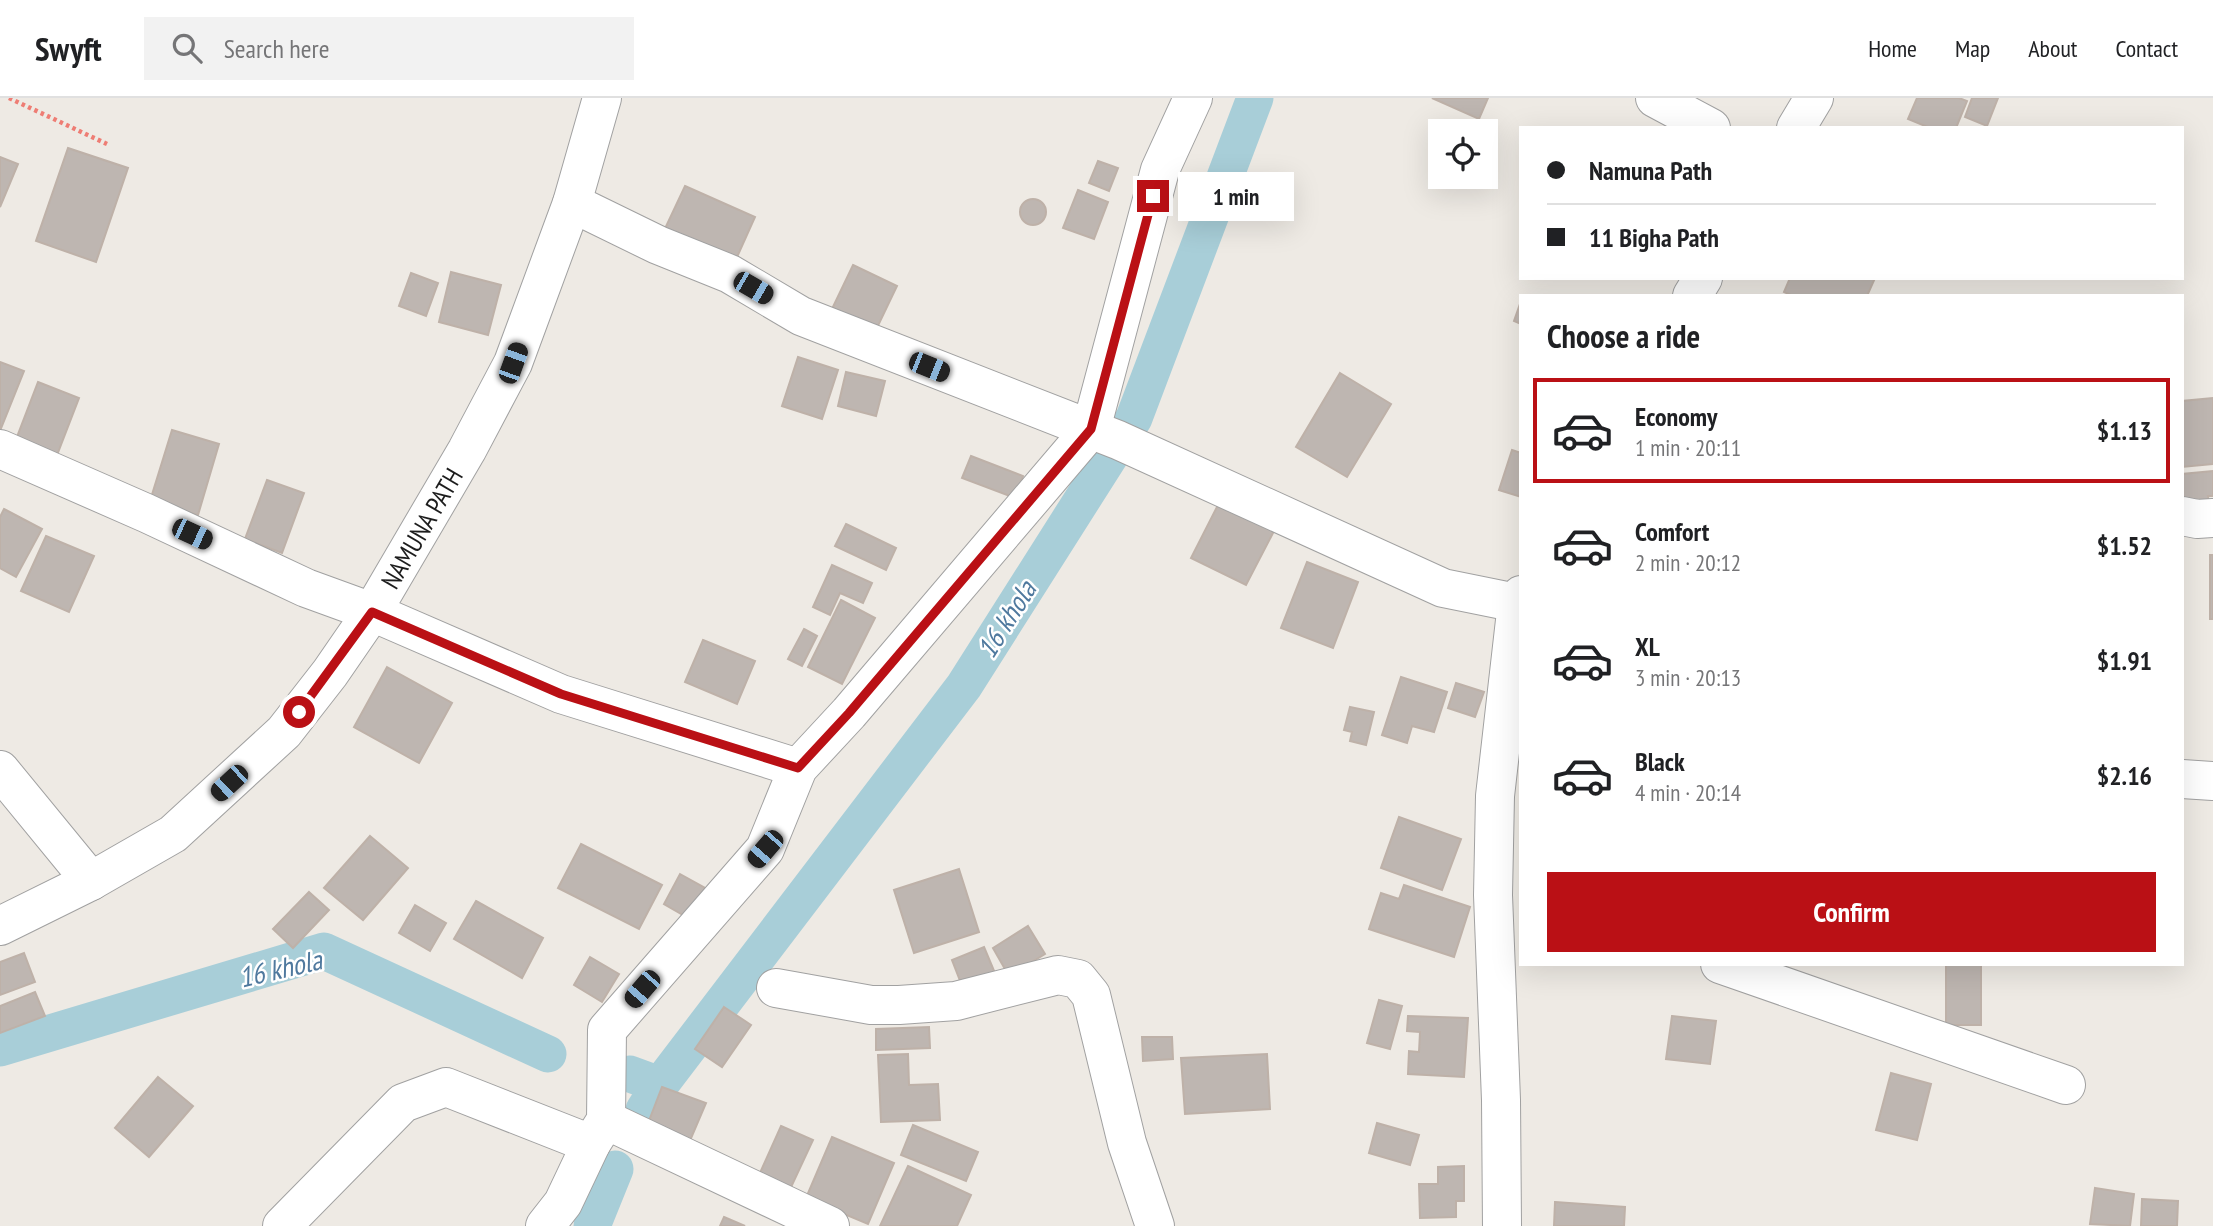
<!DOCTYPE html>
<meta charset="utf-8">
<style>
body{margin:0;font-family:"PT Sans Narrow",sans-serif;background:#f2f2f2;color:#202124;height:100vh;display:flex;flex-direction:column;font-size:26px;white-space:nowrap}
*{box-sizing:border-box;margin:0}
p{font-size:23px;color:#757577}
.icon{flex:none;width:38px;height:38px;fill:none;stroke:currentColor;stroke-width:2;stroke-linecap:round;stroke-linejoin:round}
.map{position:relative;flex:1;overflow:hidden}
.sheet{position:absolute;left:1519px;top:196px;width:665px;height:672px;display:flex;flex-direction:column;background:#fff;border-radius:0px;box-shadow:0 7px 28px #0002}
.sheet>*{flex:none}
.top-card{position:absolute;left:1519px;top:28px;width:665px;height:154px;border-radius:0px;box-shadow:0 7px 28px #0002;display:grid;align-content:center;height:154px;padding:0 28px;background:#fff}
.tools{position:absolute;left:1428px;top:21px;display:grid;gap:14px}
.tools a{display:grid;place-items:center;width:70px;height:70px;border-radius:0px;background:#fff;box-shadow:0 7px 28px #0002;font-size:35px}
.end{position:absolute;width:32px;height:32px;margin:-16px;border:9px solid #ba1015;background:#fff;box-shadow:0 0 0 4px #fff}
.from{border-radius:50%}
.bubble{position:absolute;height:49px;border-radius:0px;background:#fff;box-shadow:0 7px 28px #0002;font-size:23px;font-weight:800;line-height:49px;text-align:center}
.car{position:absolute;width:21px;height:42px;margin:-21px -10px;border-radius:9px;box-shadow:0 0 5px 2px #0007;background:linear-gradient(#222 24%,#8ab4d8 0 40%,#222 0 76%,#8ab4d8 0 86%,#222 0)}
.top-card b{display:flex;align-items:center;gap:24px;height:66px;font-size:26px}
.top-card b+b{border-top:2px solid #e0e0e0}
.top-card i{width:18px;height:18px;background:#202124}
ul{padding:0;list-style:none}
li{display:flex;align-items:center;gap:21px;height:105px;margin:0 14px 10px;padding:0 14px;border:4px solid transparent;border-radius:0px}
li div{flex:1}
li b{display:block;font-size:26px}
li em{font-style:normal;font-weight:800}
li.current{border-color:#ba1015}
li>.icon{width:63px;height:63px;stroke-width:1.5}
h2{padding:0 28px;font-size:32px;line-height:84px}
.button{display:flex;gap:14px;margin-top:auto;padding:14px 28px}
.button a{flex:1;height:80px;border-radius:0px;background:#ba1015;color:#fff;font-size:28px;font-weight:800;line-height:80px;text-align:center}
header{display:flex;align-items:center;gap:42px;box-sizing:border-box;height:98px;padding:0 35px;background:#fff;border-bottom:2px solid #e0e0e0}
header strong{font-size:33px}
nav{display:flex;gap:38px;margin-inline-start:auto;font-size:24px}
.search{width:490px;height:63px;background:#f2f2f2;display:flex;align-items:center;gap:18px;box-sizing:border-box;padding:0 24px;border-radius:0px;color:#757577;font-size:26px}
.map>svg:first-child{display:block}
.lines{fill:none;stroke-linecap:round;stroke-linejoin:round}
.canal{stroke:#a8ced8;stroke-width:37}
.building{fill:#beb6b1;stroke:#beb1a8;stroke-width:2}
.street-casing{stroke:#a1a1a1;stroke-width:40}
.path{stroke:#ee7d74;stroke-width:4.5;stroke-dasharray:3.5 3.5;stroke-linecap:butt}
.street{stroke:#fff;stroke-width:38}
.route{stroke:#ba1015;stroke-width:9}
.labels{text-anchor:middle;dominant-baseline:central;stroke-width:5;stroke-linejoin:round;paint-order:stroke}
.street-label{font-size:26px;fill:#1d1d1d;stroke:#fff}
.water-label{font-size:28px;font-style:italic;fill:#4f799e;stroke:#fff}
</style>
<header>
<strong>Swyft</strong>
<div class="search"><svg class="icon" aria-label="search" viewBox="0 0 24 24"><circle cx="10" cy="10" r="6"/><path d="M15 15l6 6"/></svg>Search here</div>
<nav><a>Home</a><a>Map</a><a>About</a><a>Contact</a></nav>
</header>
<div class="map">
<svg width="2213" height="1128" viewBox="0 0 2213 1128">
<rect width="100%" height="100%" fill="#eeeae4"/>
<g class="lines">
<!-- canal -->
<path class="canal" d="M0 950 324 853 548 956
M630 976 660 987
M644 1012 660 987 964 588 1134 320 1255 0
M592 1128 615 1071"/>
</g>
<!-- building -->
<path class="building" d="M1432 0H1488L1479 21Z
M1917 0H1959L1967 3 1956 30H1930L1908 21Z
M1972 0H1998L1987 28 1965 19Z
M68 50 128 70 96 164 36 143Z
M0 59 18 66 0 109Z
M1098 63 1118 70 1109 93 1089 85Z
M685 88 755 119 733 168 662 137Z
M1078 92 1108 104 1094 141 1063 130Z
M1020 114a13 13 0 1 1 26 0a13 13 0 1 1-26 0Z
M853 167 897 188 875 234 831 213Z
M451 174 501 187 488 237 439 224Z
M411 175 438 185 426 218 399 208Z
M1790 180H1875L1867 198H1793L1784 194Z
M1521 203V226L1514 223Z
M798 259 838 272 822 321 782 308Z
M0 264 24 273 0 333Z
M846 274 885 283 876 318 838 308Z
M1340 275 1391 306 1347 379 1296 349Z
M38 284 79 300 54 365 17 339Z
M2213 300V366L2182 369V303Z
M172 332 219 346 198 417 150 403Z
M1512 352 1521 355V399L1499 392Z
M971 358 1023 378 1015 400 962 380Z
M2213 373V398H2208L2209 412 2182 414V376Z
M267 382 304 395 282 455 245 441Z
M1219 405 1274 433 1246 487 1191 460Z
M4 411 42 431 16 479 0 470V419Z
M846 426 896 450 886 472 835 448Z
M46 438 94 458 69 514 21 493Z
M2210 457H2213V521H2210Z
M1307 464 1358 484 1333 550 1281 530Z
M832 467 872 485 863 505 840 495 830 517 813 509Z
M841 502 875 520 842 586 808 569Z
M804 531 817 538 802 568 788 561Z
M703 542 755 563 737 606 685 584Z
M387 569 452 605 419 665 354 629Z
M1401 579 1447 594 1434 634 1412 628 1407 645 1382 637Z
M1456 585 1484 594 1475 619 1448 610Z
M1350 609 1374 614 1366 647 1350 643 1352 634 1344 632Z
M1399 719 1461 741 1442 792 1381 770Z
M370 738 408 770 363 822 324 790Z
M581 746 662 787 639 831 558 790Z
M959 771 979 834 914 855 894 792Z
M680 776 705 790 688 820 664 806Z
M1404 787 1470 809 1454 859 1369 831 1381 795 1399 801Z
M309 794 329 812 293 850 273 831Z
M476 803 543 840 522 880 454 841Z
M415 807 446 825 430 853 399 835Z
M1028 828 1045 856 1009 878 993 850Z
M984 849 997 880 964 893 952 862Z
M24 855 35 884 0 897V864Z
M590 859 619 876 602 904 574 887Z
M1946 866H1981V927H1946Z
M35 894 45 918 0 935V908Z
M1379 902 1402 908 1390 951 1367 945Z
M724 909 751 927 722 969 695 951Z
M1408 918 1468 920 1464 979 1408 976 1409 953 1419 954 1420 934 1407 933Z
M1672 918 1716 923 1710 966 1666 961Z
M929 929 930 950 876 952V931Z
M1142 939H1172L1173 961 1143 963Z
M908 956 909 987 938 986 940 1022 881 1024 878 957Z
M1267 956 1270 1011 1185 1016 1181 960Z
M1891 975 1931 986 1917 1042 1876 1032Z
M158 979 193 1008 149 1059 115 1030Z
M662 989 706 1005 689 1045 647 1028Z
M1377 1025 1419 1037 1410 1067 1369 1055Z
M913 1027 978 1054 966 1083 901 1057Z
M781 1028 813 1042 786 1100 755 1086Z
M832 1039 894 1065 868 1126 806 1100Z
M908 1068 971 1097 957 1128H880Z
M1464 1068V1103H1456V1119L1420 1120 1419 1086H1438V1069Z
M2095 1090 2134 1096 2130 1128 2090 1126Z
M2142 1101 2178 1103 2177 1128H2141Z
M1555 1104 1625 1109 1624 1128H1554Z
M724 1119 745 1128H720Z"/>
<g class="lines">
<!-- street casing -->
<g class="street-casing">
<g id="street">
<path d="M1655 0 1711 30"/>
<path d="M1796 30 1814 0"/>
<path d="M572 105 658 147 730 176 801 218 1118 342 1443 490 1517 505"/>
<path d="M1692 198 1703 180"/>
<path d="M0 351 146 415 306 490 372 514 561 596 798 670"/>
<path d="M2182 418 2197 421 2213 420"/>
<path d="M0 672 91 783"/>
<path d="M2182 681 2213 683"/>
<path id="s1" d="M0 828 91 783 173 736 284 634 330 575 372 514 467 352 513 265 572 105 602 0"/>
<path d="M1720 866 2066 987"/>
<path d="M776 890 871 907H899L956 903 1058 877 1078 881 1091 897 1127 1045 1155 1128"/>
<path d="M606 1022 830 1128"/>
<path d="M282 1128 403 1005 446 989 591 1046"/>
<path d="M545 1128 563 1105 591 1046 606 1022 607 932 765 751 798 670 849 615 1091 331 1160 72 1193 0"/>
<path d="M1502 1128 1501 1002 1493 797 1495 698 1517 505 1521 497"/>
</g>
</g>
<!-- path -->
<path class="path" d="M9 0 107 46"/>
<!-- street -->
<use href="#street" class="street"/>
</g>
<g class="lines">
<!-- route -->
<path class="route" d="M299 614 372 514 561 596 798 670 849 615 1091 331 1153 98"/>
</g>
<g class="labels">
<!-- street labels -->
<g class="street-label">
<text stroke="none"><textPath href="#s1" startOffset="593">NAMUNA PATH</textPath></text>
</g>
<!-- water labels -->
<g class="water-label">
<text transform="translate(1006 521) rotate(-58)">16 khola</text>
<text transform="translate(280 870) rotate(-13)">16 khola</text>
</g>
</g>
</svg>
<div class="tools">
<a><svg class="icon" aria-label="locate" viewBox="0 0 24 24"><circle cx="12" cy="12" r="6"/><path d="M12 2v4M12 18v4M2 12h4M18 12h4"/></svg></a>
</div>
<i class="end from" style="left:299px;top:614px"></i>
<i class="end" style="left:1153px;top:98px"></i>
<div class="bubble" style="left:1178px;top:74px;width:116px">1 min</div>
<i class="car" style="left:753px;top:190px;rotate:120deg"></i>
<i class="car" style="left:513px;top:265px;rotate:20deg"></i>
<i class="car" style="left:929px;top:269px;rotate:112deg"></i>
<i class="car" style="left:192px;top:436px;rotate:115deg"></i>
<i class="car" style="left:229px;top:685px;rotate:227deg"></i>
<i class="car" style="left:765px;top:751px;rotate:221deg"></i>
<i class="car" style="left:642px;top:891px;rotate:221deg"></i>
<div class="top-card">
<b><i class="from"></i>Namuna Path</b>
<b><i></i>11 Bigha Path</b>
</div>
<section class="sheet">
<h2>Choose a ride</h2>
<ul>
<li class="current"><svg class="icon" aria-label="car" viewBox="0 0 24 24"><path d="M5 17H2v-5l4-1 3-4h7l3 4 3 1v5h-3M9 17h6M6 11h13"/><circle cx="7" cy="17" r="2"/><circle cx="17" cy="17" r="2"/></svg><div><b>Economy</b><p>1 min · 20:11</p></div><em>$1.13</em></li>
<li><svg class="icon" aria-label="car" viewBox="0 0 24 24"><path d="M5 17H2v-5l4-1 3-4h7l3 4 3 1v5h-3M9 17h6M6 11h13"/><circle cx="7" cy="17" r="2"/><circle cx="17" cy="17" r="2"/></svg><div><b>Comfort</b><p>2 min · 20:12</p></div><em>$1.52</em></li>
<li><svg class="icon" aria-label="car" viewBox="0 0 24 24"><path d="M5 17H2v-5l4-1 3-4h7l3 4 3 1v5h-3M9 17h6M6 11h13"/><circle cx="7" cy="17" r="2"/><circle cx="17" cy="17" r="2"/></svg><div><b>XL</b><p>3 min · 20:13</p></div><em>$1.91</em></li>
<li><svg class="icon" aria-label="car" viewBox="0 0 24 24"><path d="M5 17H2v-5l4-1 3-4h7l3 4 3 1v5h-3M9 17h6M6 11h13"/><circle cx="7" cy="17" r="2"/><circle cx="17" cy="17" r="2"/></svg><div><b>Black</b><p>4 min · 20:14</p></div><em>$2.16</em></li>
</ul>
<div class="button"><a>Confirm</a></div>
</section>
</div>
